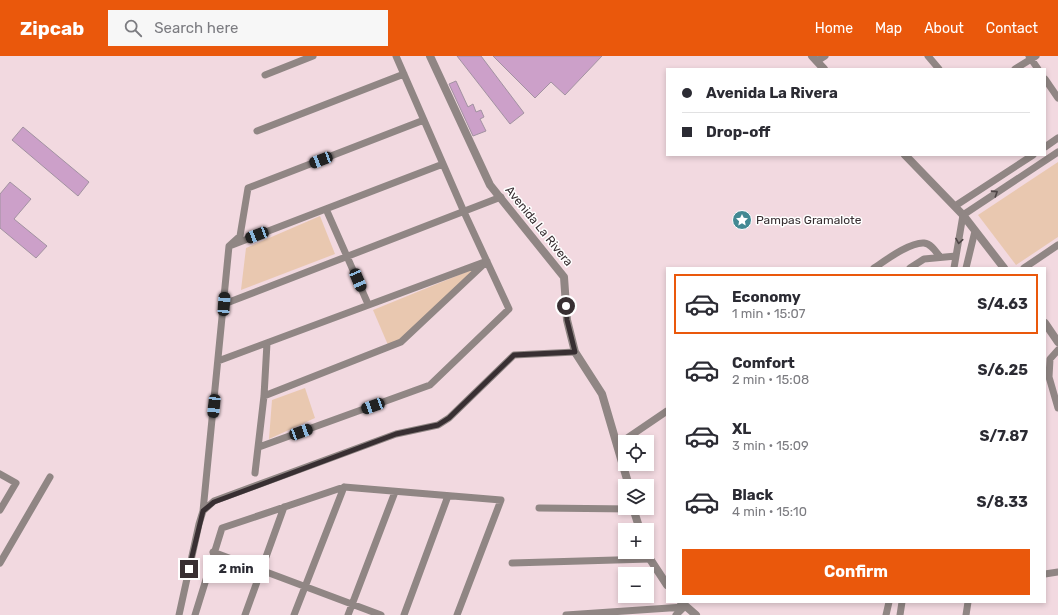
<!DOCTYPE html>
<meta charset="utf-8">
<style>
body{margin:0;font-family:Rubik,sans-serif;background:#f7f7f7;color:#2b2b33;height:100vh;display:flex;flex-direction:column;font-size:15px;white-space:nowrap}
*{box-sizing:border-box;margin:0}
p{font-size:13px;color:#7c7c81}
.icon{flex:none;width:22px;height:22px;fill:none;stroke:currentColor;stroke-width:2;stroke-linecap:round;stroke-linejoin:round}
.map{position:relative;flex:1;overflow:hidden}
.sheet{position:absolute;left:666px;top:211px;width:380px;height:336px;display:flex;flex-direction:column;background:#fff;border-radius:0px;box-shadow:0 2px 6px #0003}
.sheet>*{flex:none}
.banner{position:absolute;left:666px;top:12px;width:380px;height:88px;border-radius:0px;box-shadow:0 2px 6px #0003;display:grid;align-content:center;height:88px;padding:0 16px;background:#fff}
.fabs{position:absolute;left:618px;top:379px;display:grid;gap:8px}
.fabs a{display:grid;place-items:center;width:36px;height:36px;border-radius:0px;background:#fff;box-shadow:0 2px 6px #0003;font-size:20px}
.end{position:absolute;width:18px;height:18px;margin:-9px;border:5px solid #382f32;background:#fff;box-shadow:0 0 0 2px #fff}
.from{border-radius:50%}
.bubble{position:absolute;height:28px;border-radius:0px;background:#fff;box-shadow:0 2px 6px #0003;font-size:13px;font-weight:700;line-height:28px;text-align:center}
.car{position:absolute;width:12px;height:24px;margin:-12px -6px;border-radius:5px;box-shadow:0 0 3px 1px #0007;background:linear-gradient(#222 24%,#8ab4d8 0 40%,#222 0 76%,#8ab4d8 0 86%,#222 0)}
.banner b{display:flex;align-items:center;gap:14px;height:38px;font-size:15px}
.banner b+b{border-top:1px solid #e1e1e2}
.banner i{width:10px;height:10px;background:#2b2b33}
ul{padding:7px 0 0;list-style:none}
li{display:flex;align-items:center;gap:12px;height:60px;margin:0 8px 6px;padding:0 8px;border:2px solid transparent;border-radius:0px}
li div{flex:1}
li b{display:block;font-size:15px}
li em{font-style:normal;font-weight:700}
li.active{border-color:#ea580c}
li>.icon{width:36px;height:36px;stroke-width:1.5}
.cta{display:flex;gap:8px;margin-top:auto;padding:8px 16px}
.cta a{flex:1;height:46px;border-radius:0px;background:#ea580c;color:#fff;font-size:16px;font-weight:700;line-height:46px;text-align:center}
header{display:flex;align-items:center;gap:24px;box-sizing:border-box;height:56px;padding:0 20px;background:#ea580c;color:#fff}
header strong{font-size:19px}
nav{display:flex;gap:22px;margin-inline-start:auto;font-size:14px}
.search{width:280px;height:36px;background:#f7f7f7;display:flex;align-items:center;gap:10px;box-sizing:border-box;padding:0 14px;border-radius:0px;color:#7c7c81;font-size:15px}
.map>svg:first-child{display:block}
.green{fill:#e9c8b0}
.building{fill:#cca0c9;stroke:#a292a1}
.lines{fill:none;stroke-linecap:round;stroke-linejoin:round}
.minor{stroke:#908684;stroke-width:7}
.tertiary{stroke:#908684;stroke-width:8}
.oneway{stroke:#4e4546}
.route{stroke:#382f32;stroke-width:5}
.labels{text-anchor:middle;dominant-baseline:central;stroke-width:3;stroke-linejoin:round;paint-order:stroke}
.poi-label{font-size:12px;fill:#382f32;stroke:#fff;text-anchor:start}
.street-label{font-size:12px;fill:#382f32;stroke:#fff}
</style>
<header>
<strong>Zipcab</strong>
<div class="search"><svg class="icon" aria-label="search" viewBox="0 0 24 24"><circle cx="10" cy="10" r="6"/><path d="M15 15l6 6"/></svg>Search here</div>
<nav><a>Home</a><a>Map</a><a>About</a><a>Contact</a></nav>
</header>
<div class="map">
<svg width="1058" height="559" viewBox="0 0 1058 559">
<rect width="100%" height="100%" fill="#f2d9e0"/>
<!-- green -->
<path class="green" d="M1058 106V181L1016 209 978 159Z
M320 160 335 198 241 234 246 192Z
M476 212 399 285 388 289 373 254Z
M305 332 315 362 269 383 272 344Z"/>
<!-- building -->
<path class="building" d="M457 0H481L524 57 510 68Z
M493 0H602L565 39 551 26 535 42Z
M456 25 468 51 473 48 476 56 481 54 484 61 480 63 486 75 473 80 449 28Z
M23 71 89 126 78 140 12 84Z
M10 126 31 143 14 163 47 190 36 202 0 172V138Z"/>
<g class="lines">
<!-- minor -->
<path class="minor" d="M928 0 939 13
M1029 0 1038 13
M817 5 825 0
M1015 13 1036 0
M265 19 313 0
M1045 23 1058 42
M257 75 404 18
M1045 91 1058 82
M955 150 1033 99
M326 153 368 248
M232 189 443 108
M874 212C886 204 910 186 924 187 932 188 936 196 940 201
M910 212 924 203 956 200
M954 212 963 159 1058 96
M966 212 975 175
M1024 212 1058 189
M224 248 501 141
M1058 294 1050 303 1049 321 1058 352
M218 305 487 205
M264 340 401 286 484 208
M617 389 667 355
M259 391 430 329 509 253 464 156 396 0
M255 417 264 340 267 287
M0 418 16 427 0 454
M539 452 633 453
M203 455 229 190 240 180 248 132 424 64
M213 496 381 559
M0 507 50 421
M512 507 650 503
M1045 518 1058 516
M179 559 199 468 203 455 214 445 396 378 438 369 449 362 514 299 575 296
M195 559 222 472 344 431 501 444 457 559
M245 559 284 451
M294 559 344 431
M348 559 395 436
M404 559 448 440
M566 559 684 551
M676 559 684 551
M886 559 889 546
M900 559 902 546
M966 559 968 546"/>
<!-- tertiary -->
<path class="tertiary" d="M430 0 490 129 564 221 567 264 575 296 602 338 629 430
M812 0 824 13
M905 99 963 159 1004 212
M1045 267 1058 286
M633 452 640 474
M647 495 650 503 667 529
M681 546 696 559"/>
</g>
<!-- one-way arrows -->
<defs><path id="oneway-chevron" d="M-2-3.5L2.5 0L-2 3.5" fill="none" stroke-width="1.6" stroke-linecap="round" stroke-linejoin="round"/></defs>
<g class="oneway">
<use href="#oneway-chevron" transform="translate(995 137) rotate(-33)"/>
<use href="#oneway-chevron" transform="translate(959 185) rotate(99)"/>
</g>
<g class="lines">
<!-- route -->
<path class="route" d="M189 513 203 455 214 446 396 378 438 369 449 362 514 299 575 296 567 264 566 250"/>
</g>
<!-- icons -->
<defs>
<g id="sight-disc" transform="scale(1)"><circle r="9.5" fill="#438993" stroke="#fff"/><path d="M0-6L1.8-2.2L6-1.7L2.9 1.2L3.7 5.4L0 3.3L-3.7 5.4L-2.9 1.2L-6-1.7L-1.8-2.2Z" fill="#fff"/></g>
</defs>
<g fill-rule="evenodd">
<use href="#sight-disc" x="742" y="164"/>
</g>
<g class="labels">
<!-- poi labels -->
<g class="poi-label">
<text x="756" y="164">Pampas Gramalote</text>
</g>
<!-- street labels -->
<g class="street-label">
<text transform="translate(539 170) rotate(51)">Avenida La Rivera</text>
</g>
</g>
</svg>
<div class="fabs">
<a><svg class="icon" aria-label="locate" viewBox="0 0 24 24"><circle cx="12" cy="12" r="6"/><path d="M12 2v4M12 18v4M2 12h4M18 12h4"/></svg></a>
<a><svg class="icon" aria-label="layers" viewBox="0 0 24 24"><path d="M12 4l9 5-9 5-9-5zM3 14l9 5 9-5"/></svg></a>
<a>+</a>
<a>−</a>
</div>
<i class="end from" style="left:566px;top:250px"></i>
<i class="end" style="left:189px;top:513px"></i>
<div class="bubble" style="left:203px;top:499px;width:66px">2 min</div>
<i class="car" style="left:321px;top:104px;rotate:249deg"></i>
<i class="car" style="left:257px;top:179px;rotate:249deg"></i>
<i class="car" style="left:358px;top:224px;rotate:157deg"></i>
<i class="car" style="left:224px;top:248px;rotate:4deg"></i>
<i class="car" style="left:214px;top:350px;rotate:186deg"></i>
<i class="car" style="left:373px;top:350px;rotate:250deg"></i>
<i class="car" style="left:301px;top:376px;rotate:70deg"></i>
<div class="banner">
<b><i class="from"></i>Avenida La Rivera</b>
<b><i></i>Drop-off</b>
</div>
<section class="sheet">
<ul>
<li class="active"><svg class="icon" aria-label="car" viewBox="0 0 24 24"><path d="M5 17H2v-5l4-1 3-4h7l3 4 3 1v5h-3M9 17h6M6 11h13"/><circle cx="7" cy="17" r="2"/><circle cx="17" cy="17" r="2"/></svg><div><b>Economy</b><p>1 min · 15:07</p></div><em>S/4.63</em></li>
<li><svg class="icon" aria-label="car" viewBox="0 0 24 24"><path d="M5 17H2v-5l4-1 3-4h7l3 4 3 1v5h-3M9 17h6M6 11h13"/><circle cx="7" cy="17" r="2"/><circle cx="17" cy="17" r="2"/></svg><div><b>Comfort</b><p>2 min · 15:08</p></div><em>S/6.25</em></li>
<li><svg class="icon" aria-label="car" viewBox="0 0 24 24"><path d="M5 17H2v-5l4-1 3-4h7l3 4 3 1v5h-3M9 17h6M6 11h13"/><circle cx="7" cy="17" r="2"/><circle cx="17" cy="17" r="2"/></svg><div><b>XL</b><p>3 min · 15:09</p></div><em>S/7.87</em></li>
<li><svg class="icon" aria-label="car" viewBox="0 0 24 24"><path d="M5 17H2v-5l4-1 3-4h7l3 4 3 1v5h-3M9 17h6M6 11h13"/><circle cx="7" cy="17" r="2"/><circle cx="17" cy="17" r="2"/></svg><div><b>Black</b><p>4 min · 15:10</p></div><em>S/8.33</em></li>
</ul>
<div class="cta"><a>Confirm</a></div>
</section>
</div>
